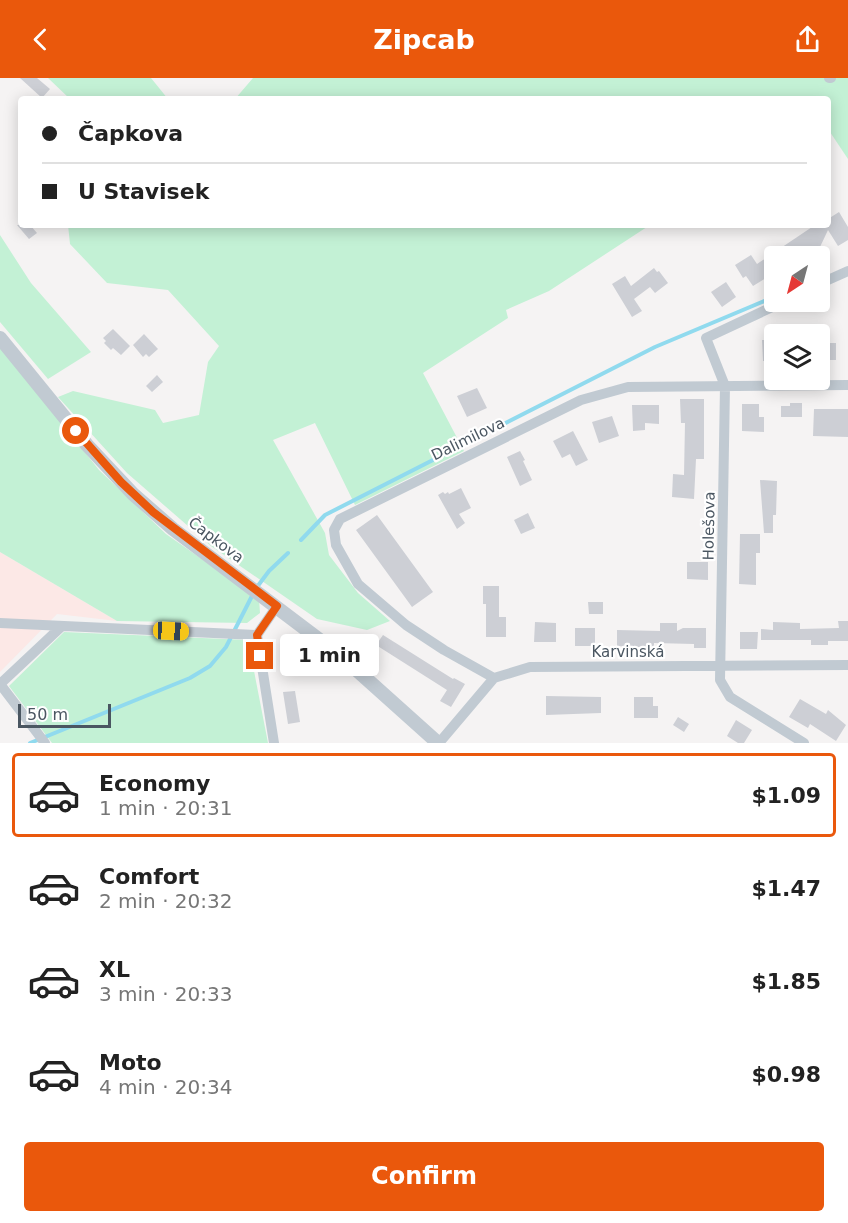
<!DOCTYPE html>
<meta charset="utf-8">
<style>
body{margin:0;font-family:"DejaVu Sans",sans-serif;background:#f2f2f2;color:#222;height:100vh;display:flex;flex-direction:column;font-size:22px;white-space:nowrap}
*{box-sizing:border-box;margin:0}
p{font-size:20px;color:#767676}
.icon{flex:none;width:33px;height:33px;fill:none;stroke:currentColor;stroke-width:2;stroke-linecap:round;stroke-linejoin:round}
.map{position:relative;height:665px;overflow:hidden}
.panel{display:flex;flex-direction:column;background:#fff;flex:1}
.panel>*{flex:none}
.guide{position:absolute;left:18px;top:18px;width:813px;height:132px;border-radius:6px;box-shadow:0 3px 15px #0003;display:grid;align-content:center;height:132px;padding:0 24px;background:#fff}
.needle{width:39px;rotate:216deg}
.buttons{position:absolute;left:764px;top:168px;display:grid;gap:12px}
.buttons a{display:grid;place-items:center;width:66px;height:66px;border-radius:6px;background:#fff;box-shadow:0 3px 15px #0003;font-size:30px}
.scale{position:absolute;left:18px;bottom:15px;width:93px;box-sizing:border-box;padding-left:6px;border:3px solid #4a5661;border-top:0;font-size:16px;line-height:21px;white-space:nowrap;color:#4a5661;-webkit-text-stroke:4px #fff;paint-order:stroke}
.end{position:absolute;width:27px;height:27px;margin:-14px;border:8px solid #ea580c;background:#fff;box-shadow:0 0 0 3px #fff}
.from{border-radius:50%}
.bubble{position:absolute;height:42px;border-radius:6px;background:#fff;box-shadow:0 3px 15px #0003;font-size:20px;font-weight:700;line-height:42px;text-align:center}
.car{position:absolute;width:18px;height:36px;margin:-18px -9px;border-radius:8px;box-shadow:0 0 4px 2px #0007;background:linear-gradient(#f5c518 24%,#345 0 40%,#f5c518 0 76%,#345 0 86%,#f5c518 0)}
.guide b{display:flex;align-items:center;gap:21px;height:57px;font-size:22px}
.guide b+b{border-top:2px solid #e0e0e0}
.guide i{width:15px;height:15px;background:#222}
ul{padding:10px 0 0;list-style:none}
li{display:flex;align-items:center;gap:18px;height:84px;margin:0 12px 9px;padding:0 12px;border:3px solid transparent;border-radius:6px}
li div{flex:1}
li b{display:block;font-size:22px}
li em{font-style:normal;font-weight:700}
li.on{border-color:#ea580c}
li>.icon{width:54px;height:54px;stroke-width:1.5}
.cta{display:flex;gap:12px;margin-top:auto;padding:12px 24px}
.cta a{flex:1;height:69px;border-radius:6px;background:#ea580c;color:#fff;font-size:24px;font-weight:700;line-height:69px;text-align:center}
header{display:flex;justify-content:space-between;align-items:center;height:78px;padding:0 24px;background:#ea580c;color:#fff;font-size:27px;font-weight:700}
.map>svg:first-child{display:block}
.medical{fill:#fce8e6}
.green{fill:#c3f1d5}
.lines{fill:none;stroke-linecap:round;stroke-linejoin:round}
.stream{stroke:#90daee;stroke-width:4}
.building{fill:#cdcfd5}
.minor{stroke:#c1cad2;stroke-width:10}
.tertiary{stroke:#c1cad2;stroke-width:14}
.route{stroke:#ea580c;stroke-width:8}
.labels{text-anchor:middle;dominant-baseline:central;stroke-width:4.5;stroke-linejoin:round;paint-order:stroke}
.street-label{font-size:15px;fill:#4a5661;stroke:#fff}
</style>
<header><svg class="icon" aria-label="back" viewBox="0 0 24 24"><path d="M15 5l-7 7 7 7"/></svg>Zipcab<svg class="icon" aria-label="share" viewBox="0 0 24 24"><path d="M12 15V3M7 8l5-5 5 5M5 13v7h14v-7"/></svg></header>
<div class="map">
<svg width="848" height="665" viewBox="0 0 848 665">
<rect width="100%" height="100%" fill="#f5f3f3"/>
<!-- medical -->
<path class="medical" d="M0 474 117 543 57 536 0 594Z"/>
<!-- green -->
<path class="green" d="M48 0H151L168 21H70Z
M253 0H848V81L828 51V21H235Z
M68 147H650L549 213 506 232 508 240 423 295 464 373 355 427 315 345 273 362 325 455 329 477 358 515 390 543 367 552 317 541 211 468 127 395 58 319 73 313 155 332 163 345 199 337 208 284 219 268 168 212 107 205 70 166Z
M0 157 31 205 91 274 48 301 0 244Z
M0 268 99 392 166 456 259 521 260 535 247 545 117 543 0 474Z
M64 554 248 562 268 665H52L9 608Z"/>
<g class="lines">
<!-- stream -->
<path class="stream" d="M301 462 325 437 655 269 774 219
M257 509 269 493 288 475
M30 665 190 600 210 588 226 569 253 516"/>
</g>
<!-- building -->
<path class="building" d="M20 0H37L50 11 42 20Z
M839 134 848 149V162L838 168 828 152 820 169H815L800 178H774V195L753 208 746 198 743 200 735 187 751 177 757 186 815 147H828V141Z
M17 147H30L37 155 29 161Z
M654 190 657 194 659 193 668 205 655 215 650 209 634 221 642 233 632 239 612 206 625 198 631 208Z
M726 204 736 219 722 229 711 214Z
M113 251 130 268 121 277 113 270 111 272 104 265 106 263 103 260Z
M144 256 158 271 149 279 146 276 143 279 133 267Z
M762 262H774V283H763Z
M819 265H836V282H819Z
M157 297 163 304 152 314 146 308Z
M477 310 487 330 467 339 457 318Z
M680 321H704V381H696L694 421 672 419 673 396 684 397 685 345H681Z
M790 325H802V339H781V328H790Z
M742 326H759V339H764V354L742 353Z
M632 327H659V346L645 345V352L633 353Z
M814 331H848V359L813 358Z
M612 338 619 358 599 365 592 344Z
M573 353 588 382 576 388 570 376 562 380 553 363Z
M520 373 525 382 523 383 532 402 520 408 507 379Z
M760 402 777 403 776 437H773V455H764Z
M461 410 471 430 459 436 465 445 457 451 438 417 443 414 445 416 448 414 449 416Z
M528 435 535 450 521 456 514 442Z
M377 437 433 514 412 529 356 452Z
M740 456H760V475H756V507L739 506Z
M687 484H708V502L687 501Z
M483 508H499V539H506V559H486V526H483Z
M588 524H603V536H589Z
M838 543H848V563H828V567H811V562H761V551L773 552V544L800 545V551L839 550Z
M535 544 556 545V564H534Z
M660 545H677V553L683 550H706V570H694V566L654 565V570L617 568V552L660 553Z
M575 550H595V568H575Z
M740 554H758L757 571H740Z
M383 557 453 601 454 600 465 606 451 629 440 623 447 612 376 567Z
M295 613 300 644 288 646 283 614Z
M546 618 601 619V635L546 637Z
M634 619H653V628H658V640H634Z
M800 621 826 636 828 632 846 647 836 663 810 646 808 650 789 639Z
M678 639 689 646 684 654 673 647Z
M736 642 752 652 744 665H738L727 658Z"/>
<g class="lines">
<!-- minor -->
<path class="minor" d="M829 0H831
M819 206 848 193
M783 224 706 260 725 308 720 602 730 619 804 665
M0 545 257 557
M494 600 444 572 406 547 358 506 336 467 334 452 340 441 581 322 628 309 848 307
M45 665 0 606 62 548
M274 665 257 557 277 528
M439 665 494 600 530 589 848 587"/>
<!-- tertiary -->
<path class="tertiary" d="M0 260 87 367 133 416 173 451 341 578 438 665"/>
</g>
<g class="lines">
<!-- route -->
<path class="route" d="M76 353 121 404 153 434 277 528 257 557 260 578"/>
</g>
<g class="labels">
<!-- street labels -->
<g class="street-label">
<text transform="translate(468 361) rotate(-26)">Dalimilova</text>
<text transform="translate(709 448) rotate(-89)">Holešova</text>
<text transform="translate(216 462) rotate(37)">Čapkova</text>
<text x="628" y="574">Karvinská</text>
</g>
</g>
</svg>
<div class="buttons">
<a><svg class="needle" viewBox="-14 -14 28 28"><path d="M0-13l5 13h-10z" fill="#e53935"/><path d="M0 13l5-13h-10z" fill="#767676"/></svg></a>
<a><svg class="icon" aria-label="layers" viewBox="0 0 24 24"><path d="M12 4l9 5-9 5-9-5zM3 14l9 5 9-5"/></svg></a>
</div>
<div class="scale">50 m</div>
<i class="end from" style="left:76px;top:353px"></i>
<i class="end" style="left:260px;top:578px"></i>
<div class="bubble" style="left:280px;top:556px;width:99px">1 min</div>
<i class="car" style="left:171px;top:553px;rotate:93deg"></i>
<div class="guide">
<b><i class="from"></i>Čapkova</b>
<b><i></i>U Stavisek</b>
</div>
</div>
<section class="panel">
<ul>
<li class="on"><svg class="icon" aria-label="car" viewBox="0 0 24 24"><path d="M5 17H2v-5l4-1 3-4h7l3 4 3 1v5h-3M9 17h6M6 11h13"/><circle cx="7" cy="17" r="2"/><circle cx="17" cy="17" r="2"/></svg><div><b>Economy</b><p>1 min · 20:31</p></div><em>$1.09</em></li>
<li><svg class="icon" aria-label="car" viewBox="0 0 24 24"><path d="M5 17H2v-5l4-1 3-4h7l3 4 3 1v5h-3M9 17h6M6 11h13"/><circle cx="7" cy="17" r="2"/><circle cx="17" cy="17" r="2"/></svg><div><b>Comfort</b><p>2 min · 20:32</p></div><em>$1.47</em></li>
<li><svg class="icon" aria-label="car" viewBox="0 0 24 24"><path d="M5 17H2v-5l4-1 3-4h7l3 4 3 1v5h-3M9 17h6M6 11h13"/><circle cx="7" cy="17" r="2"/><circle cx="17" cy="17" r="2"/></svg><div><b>XL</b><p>3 min · 20:33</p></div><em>$1.85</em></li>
<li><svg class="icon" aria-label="car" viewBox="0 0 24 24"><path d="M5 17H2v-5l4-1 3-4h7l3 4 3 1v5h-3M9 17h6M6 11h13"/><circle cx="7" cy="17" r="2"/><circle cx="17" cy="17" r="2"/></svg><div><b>Moto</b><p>4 min · 20:34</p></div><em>$0.98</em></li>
</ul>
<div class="cta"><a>Confirm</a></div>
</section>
